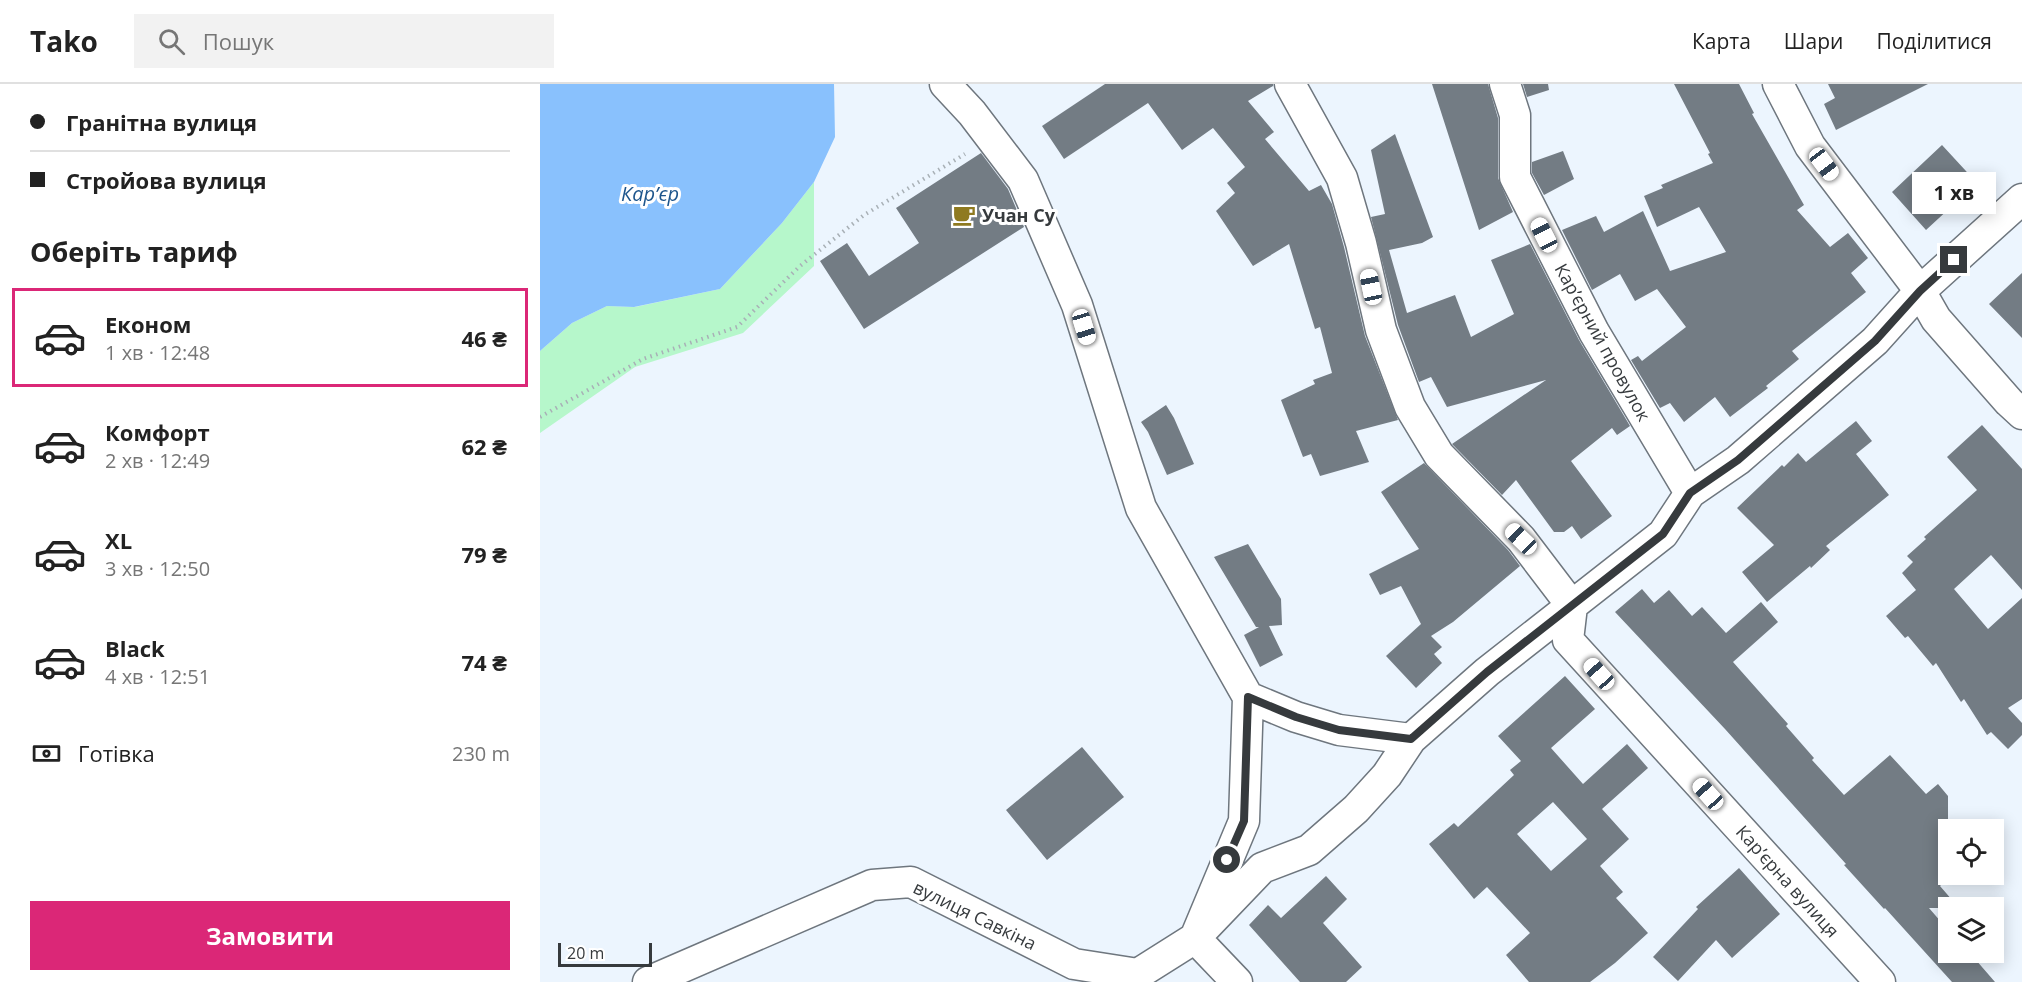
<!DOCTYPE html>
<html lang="uk">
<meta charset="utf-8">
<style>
body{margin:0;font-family:"Open Sans",sans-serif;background:#f2f2f2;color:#222;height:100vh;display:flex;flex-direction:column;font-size:22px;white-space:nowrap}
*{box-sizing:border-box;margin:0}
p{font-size:20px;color:#767676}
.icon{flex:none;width:33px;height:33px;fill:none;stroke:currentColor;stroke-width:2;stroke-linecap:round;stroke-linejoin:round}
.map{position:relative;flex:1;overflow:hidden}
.drawer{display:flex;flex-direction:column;background:#fff;width:540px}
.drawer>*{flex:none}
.banner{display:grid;align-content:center;height:132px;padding:0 30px;background:#fff}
.controls{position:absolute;left:1398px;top:735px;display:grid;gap:12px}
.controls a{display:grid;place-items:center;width:66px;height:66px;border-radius:0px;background:#fff;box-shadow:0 3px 15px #0003;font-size:30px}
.scale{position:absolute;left:18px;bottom:15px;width:94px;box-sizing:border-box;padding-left:6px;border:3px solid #363a3d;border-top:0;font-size:16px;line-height:21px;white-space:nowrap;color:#363a3d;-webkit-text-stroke:4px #fff;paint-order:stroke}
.end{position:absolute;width:27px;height:27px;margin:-14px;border:8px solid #363a3d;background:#fff;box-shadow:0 0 0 3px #fff}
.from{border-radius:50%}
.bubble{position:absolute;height:42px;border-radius:0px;background:#fff;box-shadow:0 3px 15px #0003;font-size:20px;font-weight:700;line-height:42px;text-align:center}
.car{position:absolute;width:18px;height:36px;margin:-18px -9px;border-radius:8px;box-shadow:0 0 4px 2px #0007;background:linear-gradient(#fff 24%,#345 0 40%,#fff 0 76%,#345 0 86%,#fff 0)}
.banner b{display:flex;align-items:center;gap:21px;height:57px;font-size:22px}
.banner b+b{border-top:2px solid #e0e0e0}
.banner i{width:15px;height:15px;background:#222}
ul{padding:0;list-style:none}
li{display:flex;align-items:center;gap:18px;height:99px;margin:0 12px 9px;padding:0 18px;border:3px solid transparent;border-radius:0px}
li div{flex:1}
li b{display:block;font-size:22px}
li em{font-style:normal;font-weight:700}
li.on{border-color:#db2777}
li>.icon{width:54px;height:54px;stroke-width:1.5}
h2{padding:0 30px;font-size:27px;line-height:72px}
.pay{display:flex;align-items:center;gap:15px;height:66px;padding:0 30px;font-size:22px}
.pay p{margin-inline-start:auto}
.action{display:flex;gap:12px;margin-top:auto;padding:12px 30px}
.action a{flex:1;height:69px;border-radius:0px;background:#db2777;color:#fff;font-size:24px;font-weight:700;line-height:69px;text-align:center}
header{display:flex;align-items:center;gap:36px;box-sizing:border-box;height:84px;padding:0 30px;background:#fff;border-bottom:2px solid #e0e0e0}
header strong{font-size:28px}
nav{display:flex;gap:33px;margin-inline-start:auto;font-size:21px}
.search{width:420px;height:54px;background:#f2f2f2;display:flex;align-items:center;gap:15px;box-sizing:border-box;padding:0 21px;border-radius:0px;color:#767676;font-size:22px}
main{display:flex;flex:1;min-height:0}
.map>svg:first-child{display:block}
.green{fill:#b6f7cb}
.water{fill:#89c1fd}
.building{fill:#737c84;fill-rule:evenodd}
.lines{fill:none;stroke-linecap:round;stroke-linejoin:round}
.street-casing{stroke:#6e767e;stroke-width:33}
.path{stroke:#a8b0b6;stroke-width:4;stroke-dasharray:1.5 4.5;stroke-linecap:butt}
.street{stroke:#fff;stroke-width:30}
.route{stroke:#363a3d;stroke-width:8}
.labels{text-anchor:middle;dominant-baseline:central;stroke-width:6;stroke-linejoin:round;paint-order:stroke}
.poi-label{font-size:18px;font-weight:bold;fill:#363a3d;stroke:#fff;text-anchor:start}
.street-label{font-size:18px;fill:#363a3d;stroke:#fff}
.water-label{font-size:20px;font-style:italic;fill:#1d558c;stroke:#fff}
</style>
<header>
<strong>Tako</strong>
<div class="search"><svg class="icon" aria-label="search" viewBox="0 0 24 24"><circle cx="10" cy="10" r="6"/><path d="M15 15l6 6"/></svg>Пошук</div>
<nav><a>Карта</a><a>Шари</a><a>Поділитися</a></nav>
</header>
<main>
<section class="drawer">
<div class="banner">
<b><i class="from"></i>Гранітна вулиця</b>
<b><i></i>Стройова вулиця</b>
</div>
<h2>Оберіть тариф</h2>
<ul>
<li class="on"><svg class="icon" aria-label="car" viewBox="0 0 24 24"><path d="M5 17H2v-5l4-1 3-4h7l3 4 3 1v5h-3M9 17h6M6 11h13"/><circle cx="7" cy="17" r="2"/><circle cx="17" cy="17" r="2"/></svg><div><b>Економ</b><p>1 хв · 12:48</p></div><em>46 ₴</em></li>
<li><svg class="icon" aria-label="car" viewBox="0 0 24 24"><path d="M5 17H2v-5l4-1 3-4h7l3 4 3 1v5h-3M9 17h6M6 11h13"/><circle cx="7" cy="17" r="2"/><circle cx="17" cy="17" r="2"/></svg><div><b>Комфорт</b><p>2 хв · 12:49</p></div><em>62 ₴</em></li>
<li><svg class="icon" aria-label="car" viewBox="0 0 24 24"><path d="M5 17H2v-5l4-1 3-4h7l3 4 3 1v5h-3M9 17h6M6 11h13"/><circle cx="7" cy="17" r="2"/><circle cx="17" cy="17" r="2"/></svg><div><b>XL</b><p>3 хв · 12:50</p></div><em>79 ₴</em></li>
<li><svg class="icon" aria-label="car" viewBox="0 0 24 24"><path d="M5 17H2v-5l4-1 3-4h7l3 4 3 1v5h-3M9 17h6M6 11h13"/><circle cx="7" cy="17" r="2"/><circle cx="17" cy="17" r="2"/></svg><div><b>Black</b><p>4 хв · 12:51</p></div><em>74 ₴</em></li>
</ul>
<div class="pay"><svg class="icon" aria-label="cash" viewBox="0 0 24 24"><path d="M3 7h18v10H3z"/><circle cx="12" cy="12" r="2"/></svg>Готівка<p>230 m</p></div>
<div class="action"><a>Замовити</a></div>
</section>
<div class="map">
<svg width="1482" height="898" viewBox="0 0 1482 898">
<rect width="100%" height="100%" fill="#ecf5fe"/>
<!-- green -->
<path class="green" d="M274 98V182L203 249 95 283 0 349V267L32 239 67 222 95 223 180 205 242 139Z"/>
<!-- water -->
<path class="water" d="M0 0H294L295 53 274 98 242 139 180 205 94 223 67 222 32 239 0 267Z"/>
<!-- building -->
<path class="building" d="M565 0H733V2L708 17 734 48 725 55 769 107 781 101 792 120 804 163 825 252 858 336 816 347 829 378 780 392 771 370 763 373 741 316 775 300 773 296 792 289 780 243 775 245 749 160 713 182 676 127 695 109 687 99 705 83 673 44 642 66 608 19 524 75 502 42Z
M892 0H948L958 34V94L973 128 939 146Z
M983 0H1008L1009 6 987 13Z
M1134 0H1199L1214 29 1212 30 1264 121 1257 126 1290 163 1308 149 1328 174 1311 189 1326 208 1252 267 1259 275 1226 302 1228 304 1190 333 1175 313 1144 338 1130 319 1120 324 1091 276 1098 272 1102 277 1146 243 1117 205 1095 217 1080 190 1052 206 1022 146 1056 132 1064 148 1103 127 1130 187 1186 168 1159 123 1117 143 1104 112 1123 104 1121 101 1173 79 1168 70 1170 69Z
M1288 0H1388L1296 46 1284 20 1295 14Z
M855 50 893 153 882 159 849 166 867 229 915 211 931 253 974 230 951 176 990 160 1039 256 1090 342 1077 351 1072 344 1031 377 1072 432 1041 455 1032 442 1024 448H1014L976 396 962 411 912 360 1006 296 907 323 891 293 879 298 858 241 831 133 845 130 831 66Z
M1402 61 1437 99 1386 146 1352 108Z
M1023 67 1034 95 1004 111 992 89V78Z
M441 69 468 105 484 143 324 245 280 177 307 159 329 192 379 159 356 124Z
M1482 189V254L1449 220Z
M626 321 634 334 654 380 627 391 608 348 601 338Z
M1316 337 1332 357 1316 370 1349 411 1286 462 1290 466 1271 484 1270 482 1227 518 1202 488 1234 461 1197 424 1242 381 1244 383 1258 369 1266 378Z
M1442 341 1482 385V506L1451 471 1414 505 1448 545 1482 514V615L1468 624 1482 639V651L1468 665 1451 648 1447 651 1424 615 1421 618 1396 579 1393 582 1368 552 1365 554 1346 532 1376 506 1362 489 1373 478 1367 472 1386 455 1384 453 1437 406 1407 373Z
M884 379 968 466 980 482 913 538 891 552 902 563 894 570 902 579 876 604 846 572 881 540 861 502 840 511 829 490 879 465 841 408Z
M708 460 741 515 742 541 729 542 743 571 720 583 704 551 719 543H716L674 473Z
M1102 505 1114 519 1129 506 1152 532 1162 523 1186 549 1221 518 1238 538 1193 578 1248 640 1246 642 1274 674 1272 676 1304 711 1350 671 1386 710 1398 700 1408 712V794L1400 802 1419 824H1389L1408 846V868H1429L1455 898H1412L1345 824 1344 825 1304 781 1306 780 1185 645 1075 528Z
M1025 592 1055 625 1011 664 1043 700 1087 660 1108 684 1062 725 1089 755 1060 782 1083 808 1076 814 1108 849 1075 879 1050 898H989L966 871 990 849 947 803 934 815 889 760 914 739 918 743 974 691 970 686 981 677 958 652ZM1013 718 1047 755 1011 787 977 750Z
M542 663 584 713 507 776 466 726Z
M1199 784 1240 830 1192 874 1176 856 1138 897 1113 873 1158 825 1156 823Z
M786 792 807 815 783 839 822 883 806 898H760L709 841 728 821 741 834Z"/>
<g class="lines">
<!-- street casing -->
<g class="street-casing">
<path id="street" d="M405 0 432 29 483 96 537 221 601 424 708 613 756 633 799 646 871 655
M750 0 802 94 821 159 841 246 870 323 899 371 981 455 1032 522 1028 556 1340 898
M965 0 975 31V93L1054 248 1150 409
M1238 0 1270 62 1380 207 1396 235 1469 318 1482 330
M108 898 332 801 371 798 534 880 598 890 655 854 722 784 769 766 816 725 847 691 871 655 947 588 1123 450 1150 409 1198 376 1335 257 1380 207 1482 115
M697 898 655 854 704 737 708 613"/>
</g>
<!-- path -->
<path class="path" d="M0 333 103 275 197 243 260 182 324 131 425 70"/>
<!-- street -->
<use href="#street" class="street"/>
</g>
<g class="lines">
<!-- route -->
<path class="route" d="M687 776 704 737 708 613 756 633 799 646 871 655 947 588 1123 450 1150 409 1198 376 1335 257 1380 207 1414 176"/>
</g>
<!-- icons -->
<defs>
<g id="cafe-bare" transform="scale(1.8)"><path d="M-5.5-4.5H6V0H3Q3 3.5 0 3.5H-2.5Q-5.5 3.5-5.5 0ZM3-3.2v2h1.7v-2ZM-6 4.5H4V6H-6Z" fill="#8f7a20" stroke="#fff" stroke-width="2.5" paint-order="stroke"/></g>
</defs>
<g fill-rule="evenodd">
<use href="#cafe-bare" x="424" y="131"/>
</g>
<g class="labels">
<!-- poi labels -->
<g class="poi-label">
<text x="442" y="131">Учан Су</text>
</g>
<!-- street labels -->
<g class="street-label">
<text transform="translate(1063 258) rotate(61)">Карʼєрний провулок</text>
<text transform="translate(1248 797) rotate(48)">Карʼєрна вулиця</text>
<text transform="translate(435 831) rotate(26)">вулиця Савкіна</text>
</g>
<!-- water labels -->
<g class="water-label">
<text x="110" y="109">Кар’єр</text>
</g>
</g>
</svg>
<div class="controls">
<a><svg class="icon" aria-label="locate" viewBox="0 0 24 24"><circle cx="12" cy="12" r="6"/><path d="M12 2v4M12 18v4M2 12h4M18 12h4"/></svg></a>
<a><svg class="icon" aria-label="layers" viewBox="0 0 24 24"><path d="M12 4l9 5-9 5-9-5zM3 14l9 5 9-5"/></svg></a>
</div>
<div class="scale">20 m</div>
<i class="end from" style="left:687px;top:776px"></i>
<i class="end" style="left:1414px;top:176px"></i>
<div class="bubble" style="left:1372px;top:88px;width:84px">1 хв</div>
<i class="car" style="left:1284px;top:80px;rotate:143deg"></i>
<i class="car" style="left:1004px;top:151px;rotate:333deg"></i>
<i class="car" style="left:831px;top:203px;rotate:348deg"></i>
<i class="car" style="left:544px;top:243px;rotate:163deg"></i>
<i class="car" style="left:981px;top:455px;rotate:314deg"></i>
<i class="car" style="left:1059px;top:590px;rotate:318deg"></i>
<i class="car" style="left:1168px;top:710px;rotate:318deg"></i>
</div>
</main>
